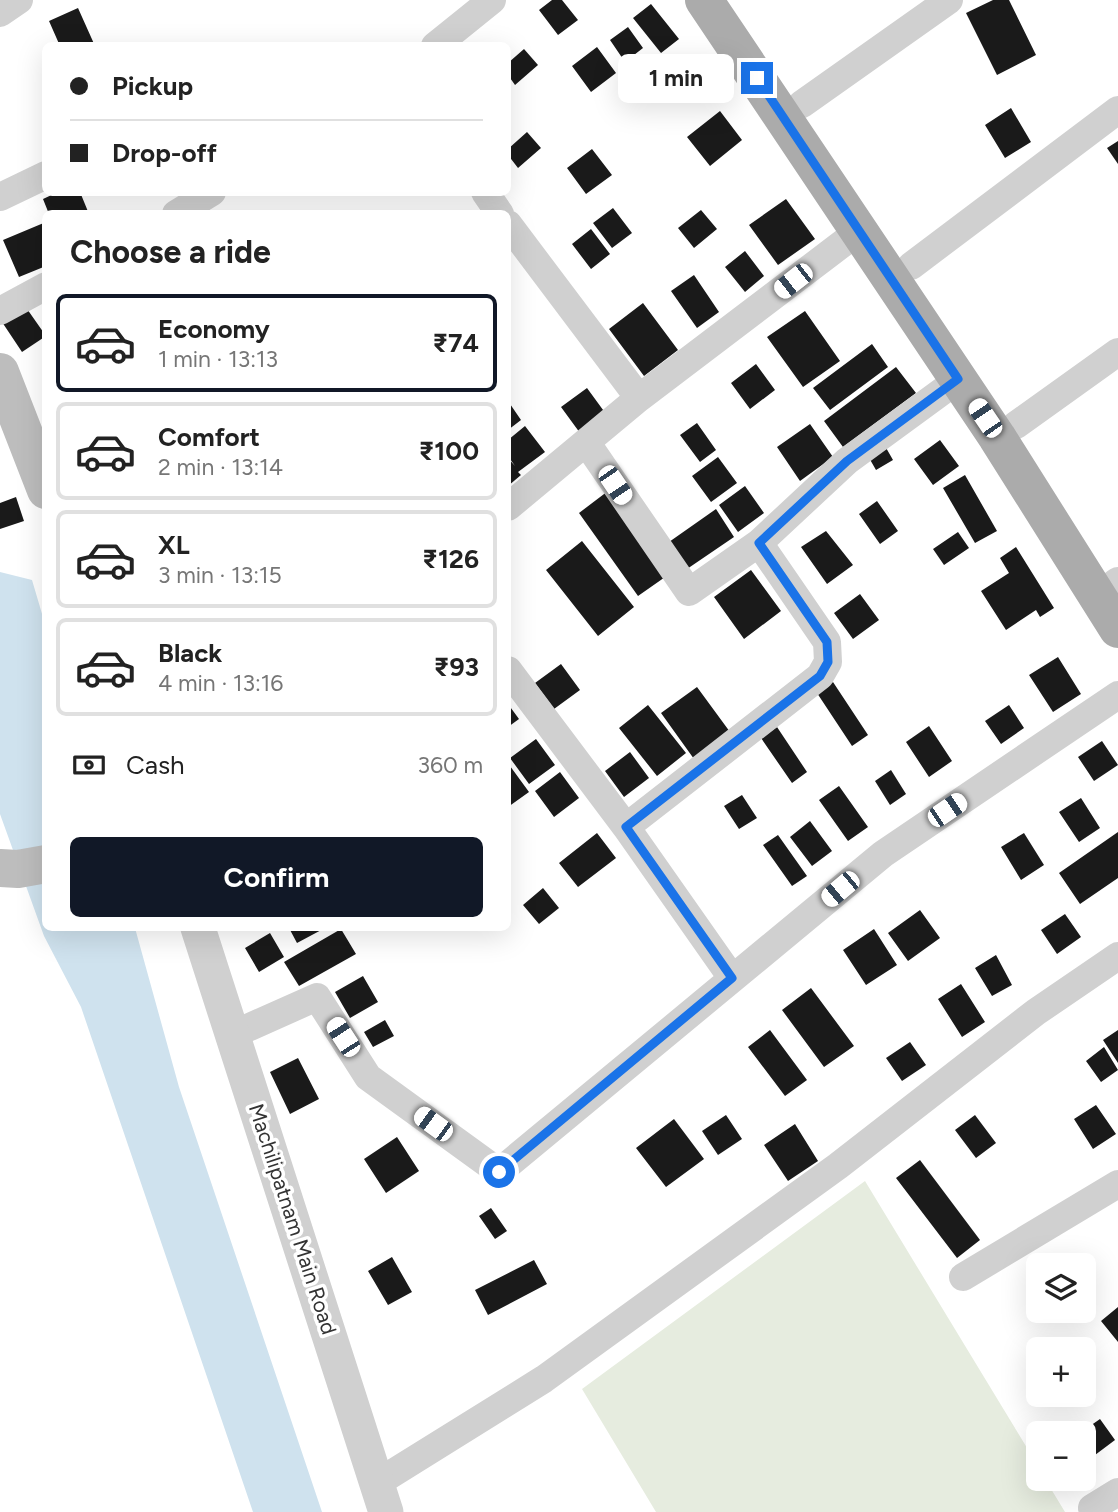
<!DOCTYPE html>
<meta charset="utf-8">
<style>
body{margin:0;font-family:Figtree,sans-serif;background:#f2f2f2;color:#222;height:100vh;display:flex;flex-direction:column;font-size:26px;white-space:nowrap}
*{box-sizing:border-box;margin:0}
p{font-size:23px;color:#767676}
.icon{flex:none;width:38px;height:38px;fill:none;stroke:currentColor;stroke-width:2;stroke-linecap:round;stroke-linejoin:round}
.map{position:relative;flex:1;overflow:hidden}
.details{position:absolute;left:42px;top:210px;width:469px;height:721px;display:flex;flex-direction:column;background:#fff;border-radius:10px;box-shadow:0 7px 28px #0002}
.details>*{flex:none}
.banner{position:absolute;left:42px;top:42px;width:469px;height:154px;border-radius:10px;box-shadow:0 7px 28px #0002;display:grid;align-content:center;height:154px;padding:0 28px;background:#fff}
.fabs{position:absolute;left:1026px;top:1253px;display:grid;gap:14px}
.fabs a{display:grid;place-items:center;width:70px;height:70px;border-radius:10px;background:#fff;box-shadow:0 7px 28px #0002;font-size:35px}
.end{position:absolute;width:32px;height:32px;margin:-16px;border:9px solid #1a73e8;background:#fff;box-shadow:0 0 0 4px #fff}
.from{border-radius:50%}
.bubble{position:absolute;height:49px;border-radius:10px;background:#fff;box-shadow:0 7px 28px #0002;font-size:23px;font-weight:700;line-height:49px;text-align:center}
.car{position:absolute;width:21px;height:42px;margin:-21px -10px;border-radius:9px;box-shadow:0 0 5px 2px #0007;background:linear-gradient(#fff 24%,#345 0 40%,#fff 0 76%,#345 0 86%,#fff 0)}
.banner b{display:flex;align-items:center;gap:24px;height:66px;font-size:26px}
.banner b+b{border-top:2px solid #e0e0e0}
.banner i{width:18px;height:18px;background:#222}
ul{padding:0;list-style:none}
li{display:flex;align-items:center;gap:21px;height:98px;margin:0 14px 10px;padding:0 14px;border:4px solid #e0e0e0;border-radius:10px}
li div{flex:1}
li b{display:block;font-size:26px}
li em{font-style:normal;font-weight:700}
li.on{border-color:#111827}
li>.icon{width:63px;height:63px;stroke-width:1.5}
h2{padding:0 28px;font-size:32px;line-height:84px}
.pay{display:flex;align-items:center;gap:18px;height:77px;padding:0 28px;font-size:26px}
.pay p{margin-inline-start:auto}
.action{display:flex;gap:14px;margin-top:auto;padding:14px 28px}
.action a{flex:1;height:80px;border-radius:10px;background:#111827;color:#fff;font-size:28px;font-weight:700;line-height:80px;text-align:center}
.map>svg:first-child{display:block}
.green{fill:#e6ecdf}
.water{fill:#cfe2ee}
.building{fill:#1a1a1a}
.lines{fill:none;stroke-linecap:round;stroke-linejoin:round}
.minor{stroke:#d0d0d0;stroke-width:28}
.tertiary{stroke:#d0d0d0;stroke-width:35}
.secondary{stroke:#bdbdbd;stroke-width:38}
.primary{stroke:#ababab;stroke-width:38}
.route{stroke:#1a73e8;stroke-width:9}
.labels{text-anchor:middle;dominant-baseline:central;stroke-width:7;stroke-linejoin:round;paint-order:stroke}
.street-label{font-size:21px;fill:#333;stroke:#fff}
</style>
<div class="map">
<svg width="1118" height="1512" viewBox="0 0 1118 1512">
<rect width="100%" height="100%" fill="#fff"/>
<!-- green -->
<path class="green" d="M865 1181 1038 1466V1479H1045L1065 1512H656L582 1389Z"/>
<!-- water -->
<path class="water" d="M0 572 32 580 45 624 46 928H135L179 1087 322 1512H253L81 1007 44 936 0 814Z"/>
<!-- building -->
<path class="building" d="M552 0H562L578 20 558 35 539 10Z
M993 0H1009L1036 55 997 75 966 13Z
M651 4 679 39 661 53 633 18Z
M78 8 95 46H60L49 21Z
M628 27 643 48 625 62 610 40Z
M597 47 616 73 591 92 572 66Z
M524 49 538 65 515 85 508 75V63Z
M1011 108 1031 142 1005 158 985 125Z
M720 111 742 140 710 166 687 137Z
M527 132 541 148 518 168 508 155V149Z
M1118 141V164L1107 148Z
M592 149 612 175 586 194 567 168Z
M58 192H80L89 214H49L43 199Z
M786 199 815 239 778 265 749 225Z
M613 208 632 233 612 248 593 223Z
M701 210 717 229 694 248 678 228Z
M46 222V266L19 277 3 240Z
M591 229 610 254 591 269 572 244Z
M745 251 764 276 745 292 725 267Z
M694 275 719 312 697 328 671 291Z
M643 303 678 350 644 376 609 329Z
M25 306 46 336 22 352 2 322Z
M805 311 840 361 803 387 767 337Z
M872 344 888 367 830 410 813 388Z
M756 364 775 390 750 409 731 383Z
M896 367 916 393 843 447 824 421Z
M587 388 606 414 580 433 561 407Z
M508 401 521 420 508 430Z
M697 423 716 450 700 462 680 435Z
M810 424 833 457 800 481 777 447Z
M525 426 545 452 518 472 521 475 508 486V458L515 466 508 456V440Z
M940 440 959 466 933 485 914 459Z
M885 446 893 460 876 470 868 456Z
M718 457 737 483 711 502 692 476Z
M965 475 997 531 975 543 943 488Z
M745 486 764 513 738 532 719 505Z
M608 491 668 575 638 596 579 513Z
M16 497 24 521 0 529V503Z
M877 501 898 531 880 544 859 514Z
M716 509 734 537 687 569 669 542Z
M826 531 853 565 827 584 801 547Z
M958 532 969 548 944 565 933 549Z
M582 541 634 607 598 636 546 570Z
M1016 547 1054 608 1040 617 1036 610 1006 630 981 591 1009 573 1000 558Z
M751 570 781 611 744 639 714 597Z
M860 594 879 620 853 639 834 613Z
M1058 657 1081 694 1053 712 1029 675Z
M561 664 580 690 554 709 535 683Z
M833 682 868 735 852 746 817 693Z
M697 687 730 732 694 759 661 713Z
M508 704 519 719 508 727Z
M648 705 686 753 657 776 619 728Z
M1009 705 1024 728 1001 744 985 721Z
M929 726 952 761 929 777 906 742Z
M777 727 807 772 792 783 761 738Z
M536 739 555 765 529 784 510 758Z
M1102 741 1118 765 1094 781 1078 757Z
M630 752 649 778 624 797 605 771Z
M510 766 529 792 508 807V767Z
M891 770 906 794 890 805 875 781Z
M560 772 579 798 554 817 535 791Z
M839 786 868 827 848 841 819 800Z
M742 795 757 818 739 829 724 806Z
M1081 798 1100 828 1079 842 1059 812Z
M810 821 832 851 812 866 790 837Z
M1118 832V878L1080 904 1059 873Z
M597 833 616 858 578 887 559 863Z
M1024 833 1044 865 1021 880 1001 847Z
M778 835 807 876 792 886 763 845Z
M543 888 559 908 539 924 523 905Z
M920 910 940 938 908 961 888 933Z
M1065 914 1081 937 1057 954 1041 930Z
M289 928H325L297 943Z
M341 929 356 954 299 986 284 962Z
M874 929 897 965 866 985 843 950Z
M270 933 284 957 259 972 245 948Z
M996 955 1012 985 992 996 975 968Z
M363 976 378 1002 350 1018 335 992Z
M961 984 985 1022 962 1037 938 999Z
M811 988 854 1046 824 1067 782 1010Z
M385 1020 394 1036 373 1047 364 1032Z
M770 1030 807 1080 785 1096 748 1047Z
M1118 1030V1063L1103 1040Z
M910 1042 926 1065 902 1081 886 1058Z
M1104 1047 1118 1070 1101 1082 1086 1061Z
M298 1058 319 1099 290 1114 270 1072Z
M1096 1105 1116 1134 1093 1149 1074 1119Z
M726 1115 742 1139 718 1155 702 1131Z
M975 1115 996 1143 976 1158 955 1130Z
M674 1119 704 1159 666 1187 636 1148Z
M795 1124 818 1161 788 1181 764 1145Z
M397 1137 419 1171 386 1193 364 1159Z
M920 1160 980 1240 957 1258 896 1178Z
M491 1208 507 1231 495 1239 479 1216Z
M392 1257 412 1292 388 1305 368 1271Z
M534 1260 547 1284 488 1315 475 1290Z
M1118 1307V1342L1101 1321Z
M1100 1419 1115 1440 1095 1455 1083 1439V1433H1080Z"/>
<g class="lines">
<!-- minor -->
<path class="minor" d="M0 13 19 0
M435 46 492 0
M802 104 949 0
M485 192 500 214
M0 197 46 175
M176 214 212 192
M508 224 639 398
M911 266 1118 110
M0 311 46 286
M1016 425 1118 352
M586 442 689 592 759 543
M508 507 639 398 859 231
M1115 583 1118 581
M508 670 626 827 732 978
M626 827 820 676 828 662 827 642 759 543 847 461 959 379
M234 1034 317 997 368 1077 499 1172 883 854 1118 695
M963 1277 1118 1184
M377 1483 544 1379 838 1166 1036 1012 1118 956
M1092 1508 1118 1492"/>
<!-- tertiary -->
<path class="tertiary" d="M198 928 386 1512"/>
<!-- secondary -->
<path class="secondary" d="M0 372 46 490
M0 868 18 869 46 864"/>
<!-- primary -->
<path class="primary" d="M704 0 997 437 1118 629"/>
</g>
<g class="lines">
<!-- route -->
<path class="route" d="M499 1172 732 978 626 827 820 676 828 662 827 642 759 543 847 461 958 379 757 78"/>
</g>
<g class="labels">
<!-- street labels -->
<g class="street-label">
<text transform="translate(293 1219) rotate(72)">Machilipatnam Main Road</text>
</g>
</g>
</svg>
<div class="fabs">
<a><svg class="icon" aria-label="layers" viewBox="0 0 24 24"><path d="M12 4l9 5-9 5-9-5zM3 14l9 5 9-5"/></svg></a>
<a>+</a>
<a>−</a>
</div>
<i class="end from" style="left:499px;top:1172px"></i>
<i class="end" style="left:757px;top:78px"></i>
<div class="bubble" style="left:618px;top:54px;width:116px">1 min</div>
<i class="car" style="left:793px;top:281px;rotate:232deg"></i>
<i class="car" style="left:985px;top:418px;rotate:326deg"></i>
<i class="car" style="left:615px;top:485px;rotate:146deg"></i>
<i class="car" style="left:947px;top:810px;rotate:56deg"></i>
<i class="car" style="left:840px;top:889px;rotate:230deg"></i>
<i class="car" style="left:343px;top:1037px;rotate:327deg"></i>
<i class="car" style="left:433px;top:1124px;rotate:306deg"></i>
<div class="banner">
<b><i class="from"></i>Pickup</b>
<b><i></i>Drop-off</b>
</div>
<section class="details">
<h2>Choose a ride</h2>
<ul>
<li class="on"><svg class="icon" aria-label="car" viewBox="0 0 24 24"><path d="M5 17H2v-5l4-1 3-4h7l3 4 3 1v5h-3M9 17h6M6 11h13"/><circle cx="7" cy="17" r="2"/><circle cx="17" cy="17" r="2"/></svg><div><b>Economy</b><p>1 min · 13:13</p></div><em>₹74</em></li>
<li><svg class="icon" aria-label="car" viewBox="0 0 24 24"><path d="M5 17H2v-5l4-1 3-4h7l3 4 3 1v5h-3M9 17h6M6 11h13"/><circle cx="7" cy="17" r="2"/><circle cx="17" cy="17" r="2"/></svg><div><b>Comfort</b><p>2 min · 13:14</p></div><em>₹100</em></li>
<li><svg class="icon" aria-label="car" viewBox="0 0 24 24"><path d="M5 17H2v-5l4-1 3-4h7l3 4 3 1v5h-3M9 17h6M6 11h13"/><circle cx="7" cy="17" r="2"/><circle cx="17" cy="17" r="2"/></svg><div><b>XL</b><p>3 min · 13:15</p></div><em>₹126</em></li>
<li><svg class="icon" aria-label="car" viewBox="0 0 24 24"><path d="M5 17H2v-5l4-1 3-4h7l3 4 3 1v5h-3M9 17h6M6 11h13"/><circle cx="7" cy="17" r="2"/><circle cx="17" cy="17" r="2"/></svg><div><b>Black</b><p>4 min · 13:16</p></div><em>₹93</em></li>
</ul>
<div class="pay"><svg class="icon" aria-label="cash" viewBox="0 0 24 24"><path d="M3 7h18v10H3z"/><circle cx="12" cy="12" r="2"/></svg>Cash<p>360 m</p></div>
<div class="action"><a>Confirm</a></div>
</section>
</div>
